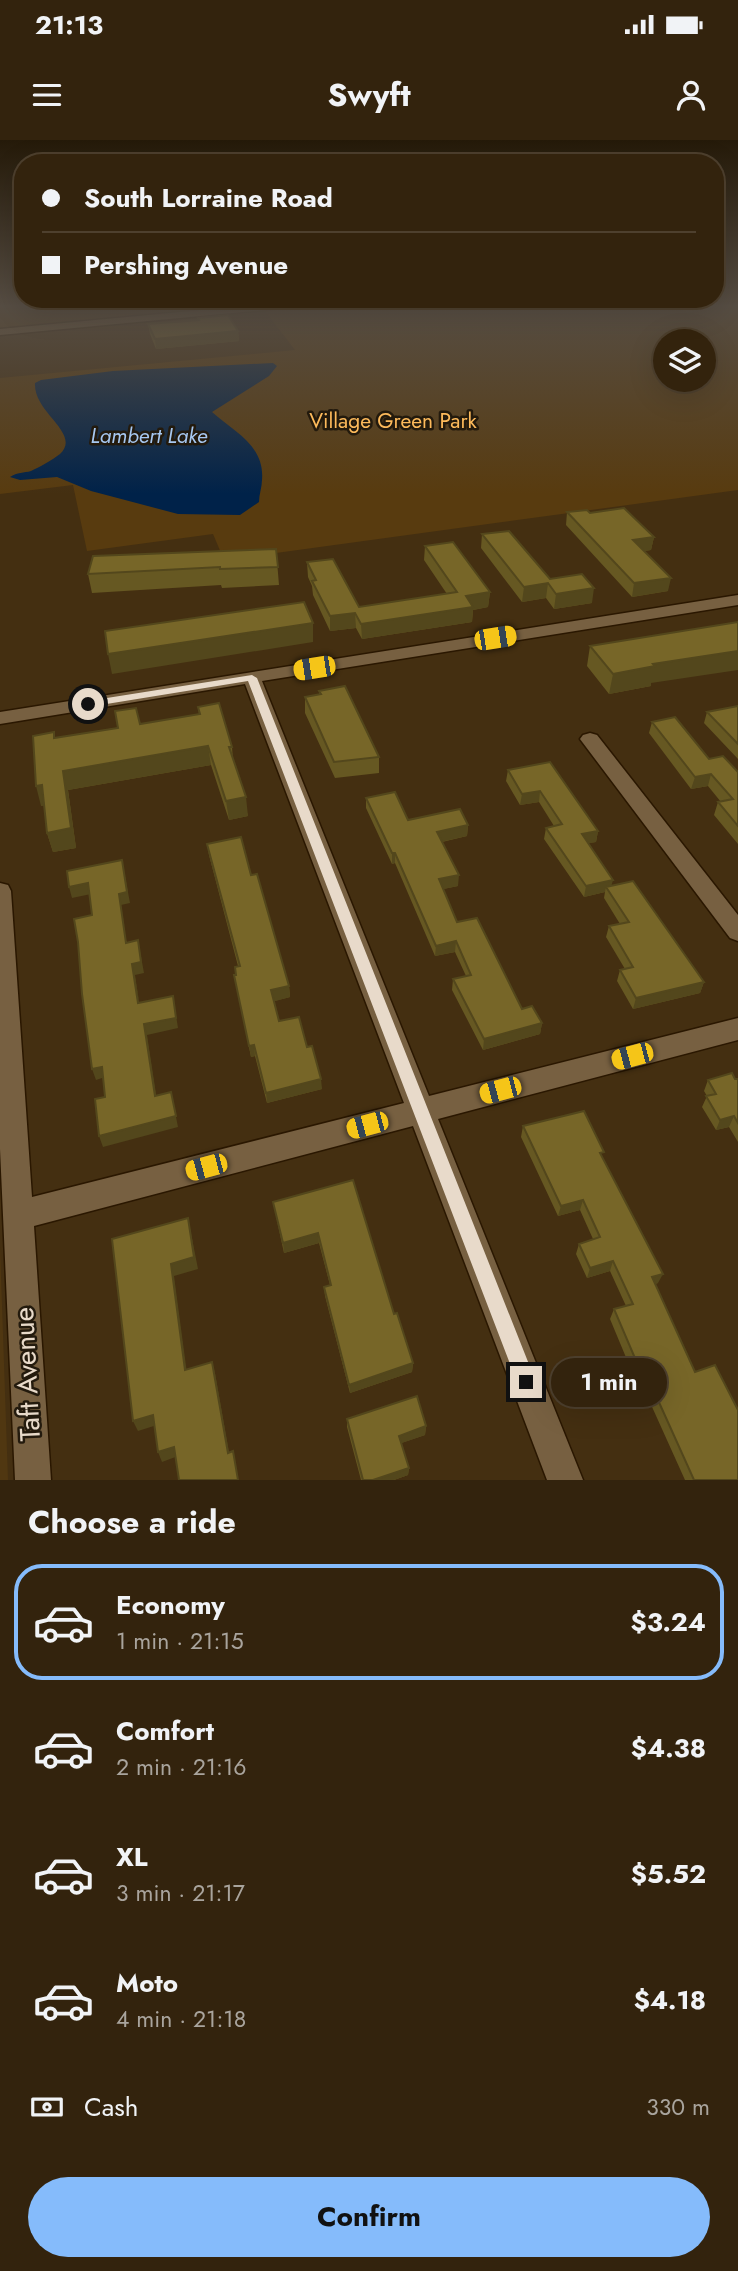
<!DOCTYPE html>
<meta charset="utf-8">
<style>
body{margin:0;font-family:Jost,sans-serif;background:#3e2f1b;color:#f1f3f6;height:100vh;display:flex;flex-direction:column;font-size:26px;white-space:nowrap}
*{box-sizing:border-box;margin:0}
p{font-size:23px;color:#a9a49d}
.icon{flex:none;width:38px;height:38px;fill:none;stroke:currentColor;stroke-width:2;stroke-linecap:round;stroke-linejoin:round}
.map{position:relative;height:1340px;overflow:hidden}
.drawer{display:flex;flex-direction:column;background:#33230d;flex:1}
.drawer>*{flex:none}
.guide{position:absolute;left:14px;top:14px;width:710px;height:154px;border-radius:28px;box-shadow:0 7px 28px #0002,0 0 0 2px #4e402e;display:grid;align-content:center;height:154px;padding:0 28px;background:#33230d}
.tools{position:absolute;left:653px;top:189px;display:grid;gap:14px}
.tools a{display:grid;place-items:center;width:63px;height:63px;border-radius:50%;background:#33230d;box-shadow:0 7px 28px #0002,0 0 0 2px #4e402e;font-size:35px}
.end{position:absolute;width:32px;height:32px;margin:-16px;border:9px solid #e8daca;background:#111;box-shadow:0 0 0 4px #111}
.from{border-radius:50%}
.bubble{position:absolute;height:49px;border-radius:24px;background:#33230d;box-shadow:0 7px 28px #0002,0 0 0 2px #4e402e;font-size:23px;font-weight:700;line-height:49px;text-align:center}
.car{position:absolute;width:21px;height:42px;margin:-21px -10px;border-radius:9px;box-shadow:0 0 5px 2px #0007;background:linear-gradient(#f5c518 24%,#345 0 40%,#f5c518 0 76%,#345 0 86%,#f5c518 0)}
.guide b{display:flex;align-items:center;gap:24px;height:66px;font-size:26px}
.guide b+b{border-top:2px solid #4e402e}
.guide i{width:18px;height:18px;background:#f1f3f6}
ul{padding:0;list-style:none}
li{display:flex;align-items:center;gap:21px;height:116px;margin:0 14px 10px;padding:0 14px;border:4px solid transparent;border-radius:28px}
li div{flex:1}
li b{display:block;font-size:26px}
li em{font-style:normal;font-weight:700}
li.selected{border-color:#85bbfb}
li>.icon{width:63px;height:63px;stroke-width:1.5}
h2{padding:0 28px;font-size:32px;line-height:84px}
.pay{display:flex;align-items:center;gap:18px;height:77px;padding:0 28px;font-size:26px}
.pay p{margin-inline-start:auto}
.action{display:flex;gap:14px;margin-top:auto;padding:14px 28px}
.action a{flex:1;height:80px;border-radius:42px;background:#85bbfb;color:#111;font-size:28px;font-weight:700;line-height:80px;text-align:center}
.status{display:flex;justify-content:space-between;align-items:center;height:49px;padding:0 35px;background:#33230d;direction:ltr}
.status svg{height:19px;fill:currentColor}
header{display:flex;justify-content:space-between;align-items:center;height:91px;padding:0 28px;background:#33230d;font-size:32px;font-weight:700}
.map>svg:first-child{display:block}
.built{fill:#503711}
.green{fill:#583b0f;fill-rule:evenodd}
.water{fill:#002249}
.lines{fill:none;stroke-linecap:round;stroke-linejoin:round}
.street-casing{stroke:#2a1700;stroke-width:3}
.street{fill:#776041;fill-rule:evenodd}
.wall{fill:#665822}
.shaded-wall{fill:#53471c}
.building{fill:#776628;stroke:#53471c;stroke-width:2}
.route{fill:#e8daca}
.labels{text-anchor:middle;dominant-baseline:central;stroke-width:5;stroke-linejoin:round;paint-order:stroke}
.far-park-label{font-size:21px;fill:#fdba5b;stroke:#231a0d}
.far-water-label{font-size:21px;font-style:italic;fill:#a7c8f1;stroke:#231a0d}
.near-street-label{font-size:28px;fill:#e8daca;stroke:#231a0d}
</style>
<div class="status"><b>21:13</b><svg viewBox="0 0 49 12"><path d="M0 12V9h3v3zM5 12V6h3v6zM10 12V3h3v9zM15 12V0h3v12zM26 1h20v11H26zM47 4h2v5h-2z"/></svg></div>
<header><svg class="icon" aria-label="menu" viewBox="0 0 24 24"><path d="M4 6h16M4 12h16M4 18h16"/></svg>Swyft<svg class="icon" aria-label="person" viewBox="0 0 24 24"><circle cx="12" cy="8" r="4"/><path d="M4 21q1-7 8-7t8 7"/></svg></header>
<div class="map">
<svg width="738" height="1340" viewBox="0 0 738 1340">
<rect width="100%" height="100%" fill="#442f11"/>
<!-- built -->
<path class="built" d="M0 1107 8 1340H0Z"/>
<!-- green -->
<path class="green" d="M0 166H242L0 189Z
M315 166H738V350L224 420 213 394 87 411 73 345 0 354V238L295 210 265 171ZM665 201H704V240H665Z"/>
<!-- water -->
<path class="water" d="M273 223 277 226 269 236 212 272C233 291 265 305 262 340 262 347 259 354 259 362L240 375 178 374 91 351 57 337 20 340 10 337C17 332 24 333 31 331 40 327 52 320 60 314 82 293 33 273 35 243L41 240 113 231Z"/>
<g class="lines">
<!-- street casing -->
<g class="street-casing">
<path id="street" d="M244 166H280L275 169 0 195V189Z
M738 455V465L262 541 429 956 738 878V900L438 979 583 1340H547L413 986 34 1086 51 1340H15L0 1009V743L8 745 11 751 32 1057 404 963 245 544 0 584V572Z
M590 593 597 595 738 775V801L730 798 583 603 580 599 583 595Z"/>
</g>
<!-- street -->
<use href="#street" class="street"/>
</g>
<!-- wall -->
<path class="wall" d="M198 178 238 191 239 201 156 209 150 194 148 184 198 180Z
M567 372 590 373 654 397 651 410 644 411 668 451 632 457 566 385Z
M482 394 550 439 592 463 554 469 546 458 522 462 481 408Z
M425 406 490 452 488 467 473 470 472 482 362 499 356 488 330 491 313 455 312 446 308 437 307 422 359 467 447 454 424 420Z
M276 409 279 445 222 448 221 445 92 453 88 434Z
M590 506 651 543V546L609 554 587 526Z
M319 551 379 617V633L335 638 305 573V557L319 555Z
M738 566V619L704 583 707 572Z
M198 567 232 607 233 620 248 676 229 680 211 625 68 650 76 708 53 712 47 693 44 665 41 666 54 592 55 598 199 574Z
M652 582 709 619 738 632V704L714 675 718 662H721L708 646 691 649 649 593Z
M550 622 598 691 596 702 588 703 611 746 704 842 700 853 633 869 617 841 620 830 625 829 606 797 609 786 620 784 604 758 605 752 584 757 544 699 546 688 554 686 539 662 520 665 506 641 508 630Z
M366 658 408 680 468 685 467 696 442 702 458 746 443 749 457 782 522 869 542 883 540 894 483 910 452 850 453 839 466 836 455 812 435 816 395 723 392 724 366 668Z
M207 704 251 735 289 846 290 857 274 861 279 881 307 907 322 949 267 963 255 916 251 917 234 835H236L235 827 238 826 209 715Z
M735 939H738V1002L729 987 716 990 702 967 707 956 704 951 708 940Z
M523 986 602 1017 658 1143 655 1144 738 1340H685L639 1238 635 1239 610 1179 614 1169 626 1166 610 1131 587 1138 576 1114 579 1104 593 1099 580 1070 558 1076 521 997Z
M353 1040 394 1174 413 1223 412 1232 350 1253 325 1156 324 1147 330 1145 319 1103 284 1113 273 1062Z
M347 1279 426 1286 425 1295 401 1303 409 1328 408 1335 394 1340H361L347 1287Z"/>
<!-- shaded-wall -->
<path class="shaded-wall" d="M238 191 239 201 156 209 155 199Z
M654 397 651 410 631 413 633 400Z
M671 438 668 451 632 457 634 443Z
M548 443 546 458 522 462 524 447Z
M594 448 592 463 554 469 556 454Z
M490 452 488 467 473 470 472 482 362 499 361 484 466 456Z
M355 473 356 488 330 491V476Z
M313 483V502L112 534 108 514Z
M738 511V530L651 543V546L609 554 613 534 653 524Z
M208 606 211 625 68 650 76 708 53 712 47 693 63 631Z
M711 634 708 646 691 649 695 637Z
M42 645 47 665 41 666 36 646Z
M540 651 539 662 520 665 522 654Z
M246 657 248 676 229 680 226 661Z
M468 685 467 696 436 703 437 692Z
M598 691 596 702 580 705 582 694Z
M392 713H395V723L392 724Z
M122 720 130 763 121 765 129 814 119 754Z
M459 735 458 746 439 750V739Z
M613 740 610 751 606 747 605 752 584 757 586 746Z
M88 743 91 754 72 758 69 747Z
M138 800 144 833 135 835 141 874 132 824Z
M456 801 455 812 435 816 436 806Z
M704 842 700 853 633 869 636 858Z
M289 846 290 857 272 862 271 850Z
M173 856 178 888 147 895 158 967 155 956 144 884Z
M542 883 540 894 483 910 484 899Z
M254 905 255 916 251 917 249 906Z
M102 927 105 937 96 940 92 929Z
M321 939 322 949 267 963 266 953Z
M171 952 178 987 103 1007 99 996Z
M734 976 729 987 716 990 720 980Z
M583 1060 580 1070 558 1076 561 1066Z
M188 1078 198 1129 174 1136 188 1241 185 1230 171 1124Z
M318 1093 319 1103 284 1113 283 1103Z
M613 1121 610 1131 587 1138 590 1128Z
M663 1134 658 1143 648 1147 652 1137Z
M212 1222 215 1233 231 1323 228 1313Z
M413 1223 412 1232 350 1253 349 1245Z
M644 1229 639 1238 635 1239 640 1230Z
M153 1275 157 1285 138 1291 133 1281Z
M426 1286 425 1295 399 1304V1296Z
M174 1307 178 1316 162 1322 158 1312Z
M409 1328 408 1335 394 1340H373Z"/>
<!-- building -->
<path class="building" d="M228 175 238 191 155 199 148 184 199 180 198 178Z
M624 368 654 397 633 400 671 438 634 443 567 372 587 370 590 373Z
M509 391 550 439 582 434 594 448 556 454 548 443 524 447 482 394Z
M453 402 490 452 466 456 473 467 361 484 355 473 330 476 312 441 316 440 307 422 333 419 359 467 457 452 425 406Z
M276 409 278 427 220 429V427L88 434 93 416Z
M304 462 313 483 108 514 105 491Z
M738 482V511L653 524 655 526 613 534 590 506Z
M345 546 379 617 334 622 305 557 321 554 319 551Z
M219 563 232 607H229L246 657 226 661 208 606 63 631 71 688 47 693 42 645 36 646 33 596 54 592V598L118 588 115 571 136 568 140 584 200 574 198 567Z
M738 566V604L707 572Z
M675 577 709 619 723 616 738 632V686L718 662 733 659 711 634 695 637 652 582Z
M550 622 598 691 582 694 613 740 586 746 546 688 562 684 540 651 522 654 508 630Z
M395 652 408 680 460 669 468 685 437 692 459 735 439 739 457 782 477 778 522 869 532 866 542 883 484 899 453 839 471 835 456 801 436 806 395 713H392L366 658Z
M241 697 251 735 257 734 289 846 271 850 279 881 299 877 307 907 312 906 321 939 266 953 254 905 249 906 234 835H236L235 827 240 826 207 704Z
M122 720 127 752 119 754 126 803 138 800 141 822 132 824 138 863 173 856 176 878 144 884 155 956 171 952 176 976 99 996 95 959 105 957 102 927 92 929 82 854 78 802 74 779 92 775 88 743 69 747 67 731Z
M633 741 704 842 636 858 620 830 633 827 609 786 629 782 606 747Z
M732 933 735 939H738V983L734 976 720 980 706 956 716 954 708 940Z
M584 971 604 1012 600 1013 663 1134 652 1137 695 1232 715 1225 738 1270V1340H694L644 1229 640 1230 614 1169 633 1164 613 1121 590 1128 579 1104 600 1097 583 1060 561 1066 523 986Z
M353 1040 394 1174 397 1173 413 1223 349 1245 324 1147 331 1145 318 1093 283 1103 273 1062Z
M188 1078 194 1117 171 1124 185 1230 212 1222 228 1313 233 1311 238 1340H179L174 1307 158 1312 153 1275 133 1281 112 1099Z
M417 1256 426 1286 399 1296 409 1328 373 1340H363L347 1279Z"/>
<!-- sky -->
<linearGradient id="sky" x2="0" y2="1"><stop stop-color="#251a09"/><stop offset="0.47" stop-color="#564d43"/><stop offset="1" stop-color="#564d43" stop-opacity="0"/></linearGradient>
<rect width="738" height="354" fill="url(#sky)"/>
<!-- route -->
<path class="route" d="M252 535 257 538 536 1242 533 1248 526 1251 520 1248 517 1242 248 541 88 567 83 564 88 561Z"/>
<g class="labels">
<!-- far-park labels -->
<g class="far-park-label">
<text x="393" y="281">Village Green Park</text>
</g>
<!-- far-water labels -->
<g class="far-water-label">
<text x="149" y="296">Lambert Lake</text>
</g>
<!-- near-street labels -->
<g class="near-street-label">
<text transform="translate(27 1234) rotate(-93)">Taft Avenue</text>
</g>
</g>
</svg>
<div class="tools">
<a><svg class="icon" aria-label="layers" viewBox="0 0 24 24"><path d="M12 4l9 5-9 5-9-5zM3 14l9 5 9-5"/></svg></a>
</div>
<i class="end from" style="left:88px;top:564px"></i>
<i class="end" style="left:526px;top:1242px"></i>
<div class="bubble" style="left:551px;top:1218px;width:116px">1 min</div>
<i class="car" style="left:495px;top:498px;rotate:81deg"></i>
<i class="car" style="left:314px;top:528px;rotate:261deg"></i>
<i class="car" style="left:632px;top:916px;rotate:255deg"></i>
<i class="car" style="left:500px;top:950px;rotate:255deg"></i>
<i class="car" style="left:367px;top:985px;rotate:255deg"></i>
<i class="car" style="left:206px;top:1027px;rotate:255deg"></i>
<div class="guide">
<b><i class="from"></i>South Lorraine Road</b>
<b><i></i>Pershing Avenue</b>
</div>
</div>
<section class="drawer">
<h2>Choose a ride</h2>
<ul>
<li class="selected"><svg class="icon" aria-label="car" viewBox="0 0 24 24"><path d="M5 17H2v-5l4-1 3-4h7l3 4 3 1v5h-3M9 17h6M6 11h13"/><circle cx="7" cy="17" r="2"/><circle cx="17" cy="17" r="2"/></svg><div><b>Economy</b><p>1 min · 21:15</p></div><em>$3.24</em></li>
<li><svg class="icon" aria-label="car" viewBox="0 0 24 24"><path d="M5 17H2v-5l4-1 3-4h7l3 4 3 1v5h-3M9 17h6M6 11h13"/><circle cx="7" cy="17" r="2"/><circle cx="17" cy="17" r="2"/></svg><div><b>Comfort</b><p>2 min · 21:16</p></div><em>$4.38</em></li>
<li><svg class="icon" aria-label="car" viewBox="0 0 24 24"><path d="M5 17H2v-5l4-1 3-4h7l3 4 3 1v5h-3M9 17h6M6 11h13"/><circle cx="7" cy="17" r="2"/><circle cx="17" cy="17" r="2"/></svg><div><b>XL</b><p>3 min · 21:17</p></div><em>$5.52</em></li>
<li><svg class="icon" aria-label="car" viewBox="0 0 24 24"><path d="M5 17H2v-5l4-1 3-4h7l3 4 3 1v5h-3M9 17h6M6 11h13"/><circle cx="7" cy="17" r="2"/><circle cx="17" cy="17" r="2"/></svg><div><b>Moto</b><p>4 min · 21:18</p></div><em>$4.18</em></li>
</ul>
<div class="pay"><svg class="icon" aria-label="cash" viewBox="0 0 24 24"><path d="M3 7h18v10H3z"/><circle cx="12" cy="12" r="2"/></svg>Cash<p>330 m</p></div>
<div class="action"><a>Confirm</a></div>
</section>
